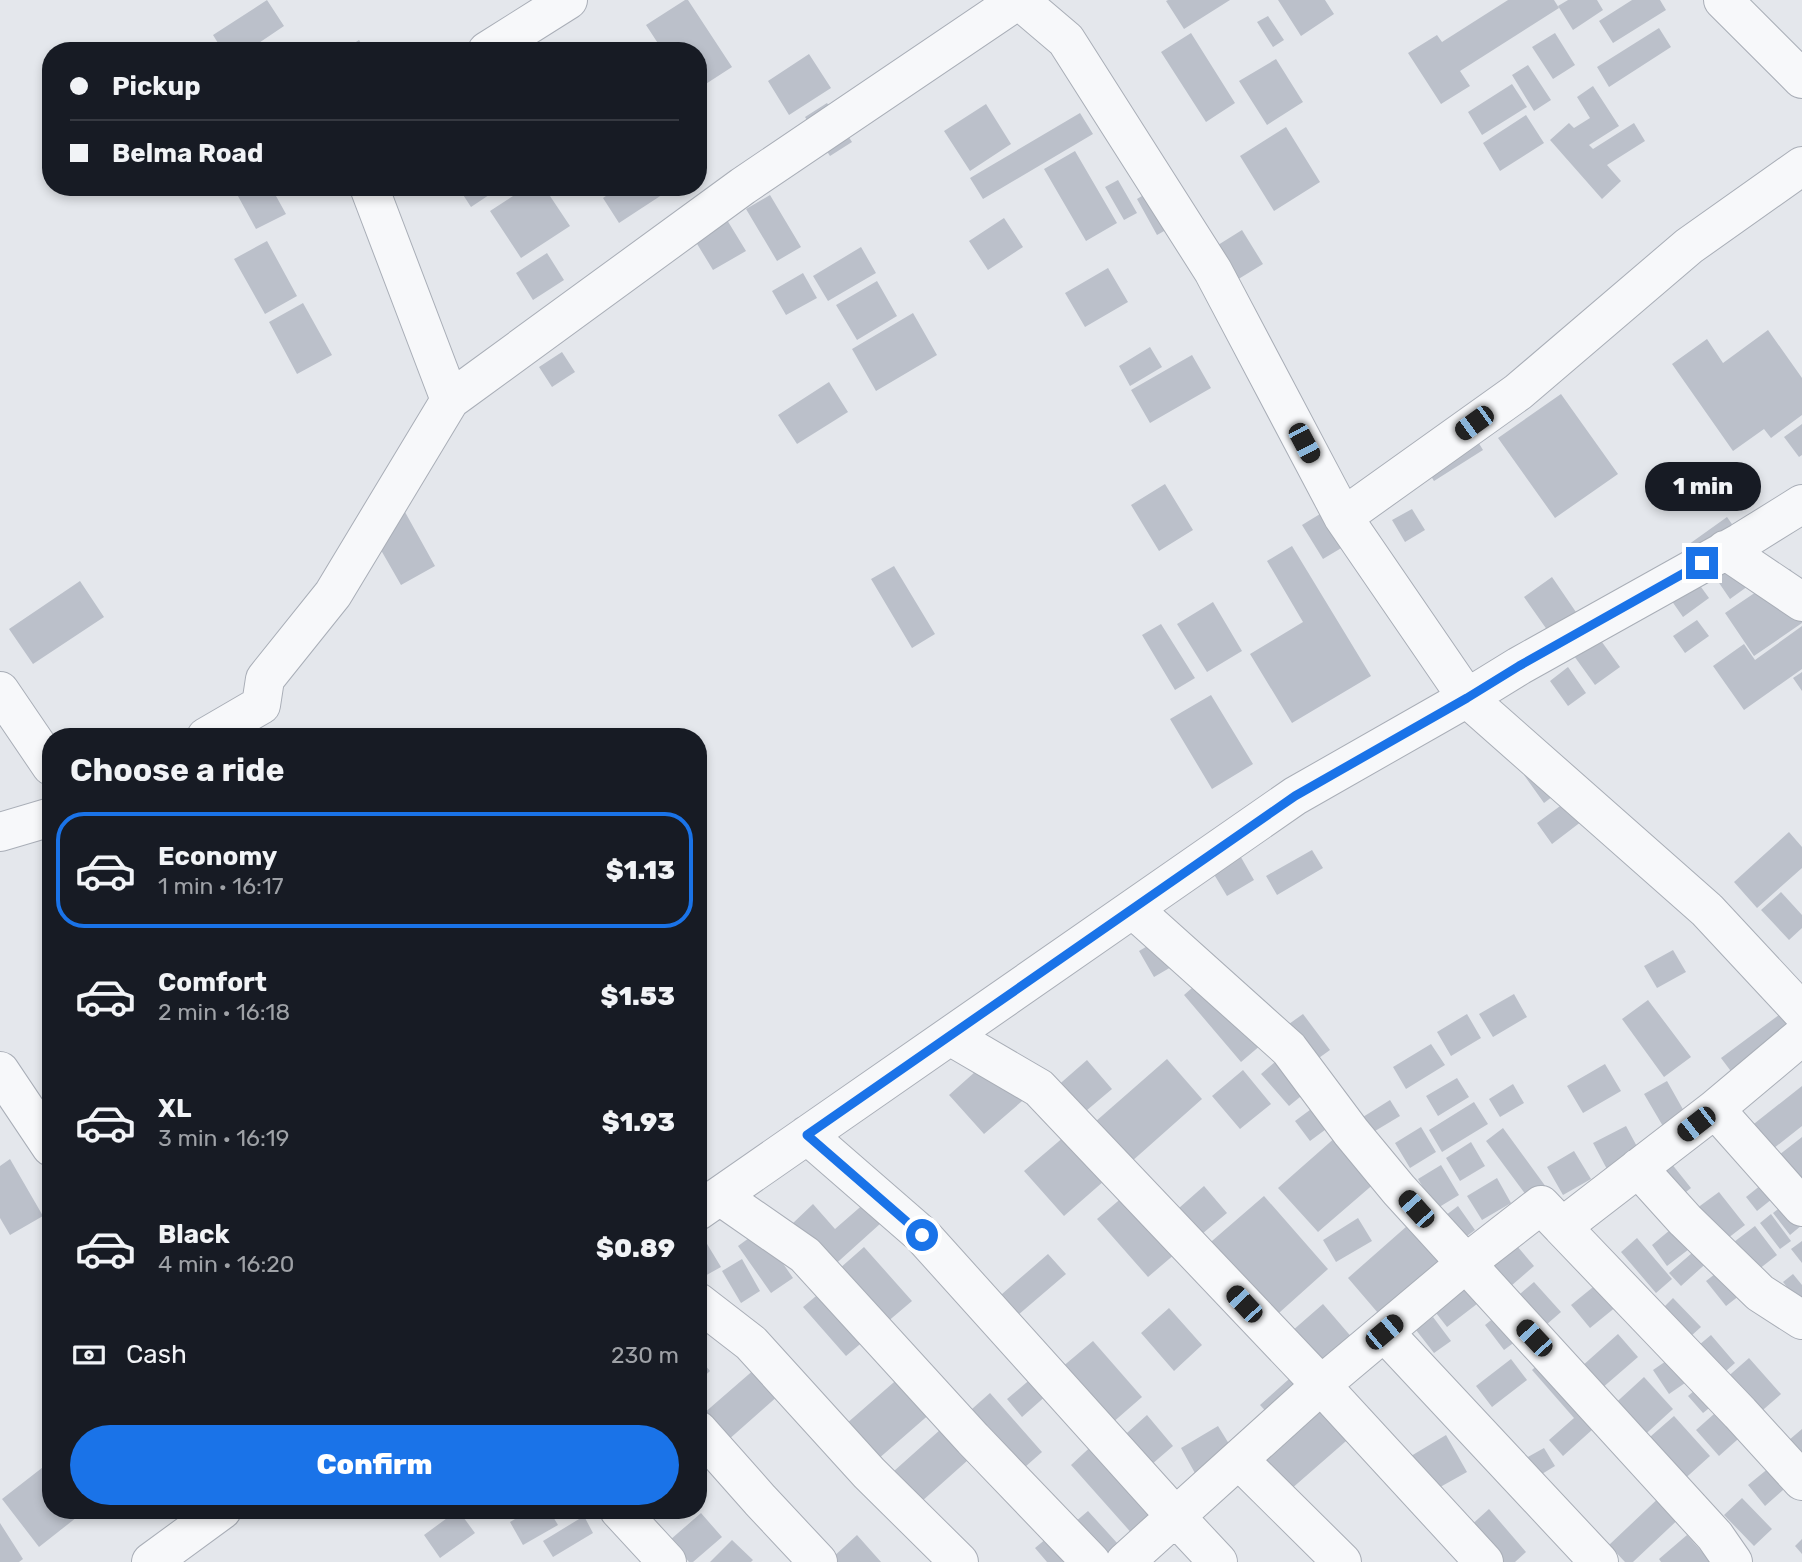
<!DOCTYPE html>
<meta charset="utf-8">
<style>
body{margin:0;font-family:Rubik,sans-serif;background:#20242c;color:#f1f3f6;height:100vh;display:flex;flex-direction:column;font-size:26px;white-space:nowrap}
*{box-sizing:border-box;margin:0}
p{font-size:23px;color:#9ea1a6}
.icon{flex:none;width:38px;height:38px;fill:none;stroke:currentColor;stroke-width:2;stroke-linecap:round;stroke-linejoin:round}
.map{position:relative;flex:1;overflow:hidden}
.drawer{position:absolute;left:42px;top:728px;width:665px;height:791px;display:flex;flex-direction:column;background:#171b24;border-radius:28px;box-shadow:0 4px 10px #0003}
.drawer>*{flex:none}
.top-card{position:absolute;left:42px;top:42px;width:665px;height:154px;border-radius:28px;box-shadow:0 4px 10px #0003;display:grid;align-content:center;height:154px;padding:0 28px;background:#171b24}
.end{position:absolute;width:32px;height:32px;margin:-16px;border:9px solid #1a73e8;background:#fff;box-shadow:0 0 0 4px #fff}
.from{border-radius:50%}
.bubble{position:absolute;height:49px;border-radius:24px;background:#171b24;box-shadow:0 4px 10px #0003;font-size:23px;font-weight:800;line-height:49px;text-align:center}
.car{position:absolute;width:21px;height:42px;margin:-21px -10px;border-radius:9px;box-shadow:0 0 5px 2px #0007;background:linear-gradient(#222 24%,#8ab4d8 0 40%,#222 0 76%,#8ab4d8 0 86%,#222 0)}
.top-card b{display:flex;align-items:center;gap:24px;height:66px;font-size:26px}
.top-card b+b{border-top:2px solid #363941}
.top-card i{width:18px;height:18px;background:#f1f3f6}
ul{padding:0;list-style:none}
li{display:flex;align-items:center;gap:21px;height:116px;margin:0 14px 10px;padding:0 14px;border:4px solid transparent;border-radius:28px}
li div{flex:1}
li b{display:block;font-size:26px}
li em{font-style:normal;font-weight:800}
li.current{border-color:#1a73e8}
li>.icon{width:63px;height:63px;stroke-width:1.5}
h2{padding:0 28px;font-size:32px;line-height:84px}
.pay{display:flex;align-items:center;gap:18px;height:77px;padding:0 28px;font-size:26px}
.pay p{margin-inline-start:auto}
.button{display:flex;gap:14px;margin-top:auto;padding:14px 28px}
.button a{flex:1;height:80px;border-radius:42px;background:#1a73e8;color:#fff;font-size:28px;font-weight:800;line-height:80px;text-align:center}
.map>svg:first-child{display:block}
.building{fill:#bbc0ca}
.lines{fill:none;stroke-linecap:round;stroke-linejoin:round}
.minor-casing{stroke:#a9aeb7;stroke-width:40}
.minor{stroke:#f7f8fa;stroke-width:38}
.route{stroke:#1a73e8;stroke-width:9}
</style>
<div class="map">
<svg width="1802" height="1562" viewBox="0 0 1802 1562">
<rect width="100%" height="100%" fill="#e4e7ec"/>
<!-- building -->
<path class="building" d="M267 0 284 26 247 51H223L213 35Z
M685 0H688L732 67 698 89V51H663L646 25Z
M1168 0H1230L1184 29 1166 1Z
M1278 0H1325L1334 14 1301 36Z
M1508 0H1554L1559 8 1460 71 1470 86 1441 104 1408 53 1437 35 1442 42Z
M1568 0H1597L1603 10 1573 30 1558 6Z
M1632 0H1660L1666 10 1613 43 1599 21Z
M1268 16 1284 40 1273 47 1257 22Z
M1659 28 1671 47 1609 87 1597 67Z
M1191 33 1235 103 1206 122 1161 52Z
M1555 33 1575 65 1553 79 1532 47Z
M359 40 366 51H342Z
M809 54 831 88 789 115 768 81Z
M1276 59 1303 102 1267 125 1239 81Z
M1528 65 1551 100 1534 111 1512 75Z
M1512 84 1527 107 1482 135 1468 112Z
M1593 86 1619 126 1589 145 1593 149 1634 123 1645 141 1607 165 1621 181 1602 199 1550 140 1569 123 1574 128 1590 118 1577 97Z
M827 103 852 142 830 156 805 117Z
M986 104 1011 144 970 171 944 131Z
M1080 113 1093 134 983 199 970 178Z
M1526 115 1544 143 1500 171 1483 143Z
M1286 127 1320 182 1274 211 1240 156Z
M1075 151 1117 223 1086 241 1044 169Z
M1118 180 1137 213 1124 220 1105 187Z
M233 187H271L286 214 256 229Z
M458 187H501L471 207Z
M527 187H544L570 226 521 258 490 211Z
M619 187H674L619 223 603 198Z
M1152 190 1173 226 1157 235 1137 199Z
M770 195 801 247 777 261 746 209Z
M724 215 746 251 713 270 691 234Z
M1004 218 1023 247 988 270 969 241Z
M1242 230 1263 264 1232 283 1210 250Z
M267 241 297 296 265 314 234 259Z
M861 247 876 273 828 301 813 276Z
M547 253 564 280 533 300 516 273Z
M1108 268 1128 302 1085 327 1065 293Z
M803 273 817 298 786 315 772 291Z
M877 281 897 316 857 340 836 305Z
M303 303 332 355 297 374 269 322Z
M913 313 937 355 876 391 852 349Z
M1768 330 1802 378V415L1771 438 1764 429 1733 451 1672 364 1707 339 1723 363Z
M1150 347 1162 367 1130 386 1119 366Z
M562 352 575 372 552 387 539 367Z
M1192 355 1211 388 1150 423 1131 390Z
M829 382 848 412 797 444 778 415Z
M1561 394 1618 474 1555 518 1498 438Z
M1466 422 1483 450 1434 481 1422 462Z
M1802 424V455L1799 457 1784 437Z
M1165 484 1193 530 1159 551 1131 505Z
M1343 500 1363 535 1323 559 1302 525Z
M1412 509 1425 530 1405 542 1392 520Z
M405 512 435 566 401 585 370 531Z
M1727 517 1743 540 1701 570 1685 547Z
M1292 546 1371 676 1292 723 1250 654 1303 622 1267 561Z
M1754 550 1769 571 1730 599 1715 577Z
M894 566 935 634 912 648 871 579Z
M1688 569 1709 598 1683 617 1662 587Z
M1790 569 1802 585V623L1754 656 1725 613Z
M1552 577 1578 615 1550 634 1524 597Z
M80 581 104 617 33 664 9 629Z
M1213 602 1242 651 1207 672 1177 624Z
M1697 620 1709 636 1685 653 1673 636Z
M1161 624 1195 678 1175 690 1142 635Z
M1802 626V669L1744 710 1713 666 1744 644 1755 660Z
M1594 631 1620 667 1595 685 1569 649Z
M1568 667 1586 693 1568 706 1550 681Z
M1802 672V691L1793 678Z
M1211 695 1253 764 1212 789 1170 719Z
M1545 760 1565 787 1544 803 1524 775Z
M1575 795 1590 815 1552 844 1537 823Z
M1789 832 1802 847V868L1757 908 1734 882Z
M1234 845 1254 880 1227 896 1206 861Z
M1312 850 1323 868 1277 895 1266 876Z
M1781 892 1802 915V928L1789 940 1761 910Z
M1175 930 1190 956 1154 977 1139 951Z
M1673 950 1686 972 1657 988 1644 966Z
M1209 973 1268 1039 1241 1062 1184 995Z
M1514 994 1527 1017 1493 1037 1479 1014Z
M1648 1000 1691 1057 1664 1077 1622 1019Z
M1787 1009 1802 1029 1736 1078 1721 1058Z
M1303 1014 1330 1050 1309 1065 1282 1029Z
M1467 1014 1481 1038 1451 1056 1437 1032Z
M1431 1044 1445 1065 1406 1089 1393 1067Z
M993 1056 1028 1096 984 1134 949 1095Z
M1282 1056 1311 1088 1289 1106 1261 1074Z
M1167 1059 1202 1099 1122 1170 1087 1129Z
M1087 1060 1112 1089 1080 1116 1055 1088Z
M1605 1064 1621 1091 1583 1113 1567 1086Z
M1243 1070 1271 1104 1240 1129 1212 1096Z
M1457 1078 1469 1097 1438 1116 1426 1096Z
M1667 1081 1689 1120 1667 1133 1644 1094Z
M1513 1084 1524 1103 1500 1117 1489 1099Z
M1802 1086V1126L1769 1152 1750 1127Z
M1390 1100 1400 1116 1365 1137 1355 1122Z
M1322 1101 1337 1121 1310 1141 1295 1121Z
M1474 1102 1488 1124 1442 1152 1429 1130Z
M1626 1126 1641 1154 1608 1171 1593 1143Z
M1421 1127 1436 1152 1410 1168 1395 1143Z
M1503 1128 1546 1187 1529 1199 1486 1141Z
M1065 1136 1104 1181 1064 1216 1024 1171Z
M1337 1136 1376 1182 1318 1232 1278 1188Z
M1802 1137V1181L1779 1155Z
M1471 1142 1485 1166 1460 1181 1446 1158Z
M1574 1151 1591 1179 1563 1195 1547 1167Z
M1667 1158 1691 1188 1677 1199 1653 1169Z
M10 1159 43 1216 10 1235 0 1218V1166Z
M1441 1165 1459 1195 1436 1209 1418 1179Z
M1497 1178 1511 1203 1482 1220 1467 1196Z
M1766 1181 1777 1195 1757 1211 1746 1197Z
M1204 1186 1227 1213 1202 1234 1179 1208Z
M1131 1190 1182 1248 1148 1277 1097 1219Z
M1719 1192 1745 1225 1719 1245 1693 1211Z
M874 1195 891 1214 830 1269 791 1225 813 1204 835 1229Z
M1264 1196 1328 1269 1270 1321 1205 1247Z
M1787 1202 1802 1225 1790 1235 1773 1213Z
M1458 1206 1475 1230 1455 1245 1437 1222Z
M1771 1214 1791 1241 1780 1249 1760 1223Z
M1358 1218 1372 1241 1336 1262 1323 1240Z
M1415 1219 1451 1261 1384 1320 1348 1278Z
M1676 1225 1693 1246 1667 1266 1652 1245Z
M1755 1226 1777 1255 1749 1277 1726 1248Z
M698 1229 721 1267 703 1277 698 1270Z
M760 1230 793 1278 771 1293 738 1246Z
M1637 1238 1672 1279 1656 1293 1621 1252Z
M1511 1239 1534 1266 1504 1292 1480 1266Z
M1802 1241V1263L1791 1249Z
M1700 1246 1711 1259 1681 1286 1669 1273Z
M864 1247 912 1301 886 1323 839 1269Z
M1048 1254 1066 1274 1011 1321 994 1301Z
M742 1259 760 1291 741 1303 722 1271Z
M1724 1267 1744 1292 1726 1306 1706 1281Z
M1793 1274 1802 1285V1306L1783 1282Z
M1473 1278 1486 1297 1447 1327 1433 1309Z
M1603 1279 1622 1302 1590 1328 1571 1305Z
M1534 1282 1561 1312 1539 1331 1513 1300Z
M822 1291 865 1340 846 1356 803 1307Z
M1673 1298 1701 1327 1681 1345 1654 1317Z
M1323 1304 1354 1340 1316 1374 1284 1338Z
M1169 1308 1202 1345 1174 1371 1141 1333Z
M1500 1313 1520 1338 1504 1350 1485 1325Z
M1433 1317 1451 1341 1434 1353 1416 1330Z
M1618 1334 1638 1357 1601 1389 1581 1367Z
M1711 1335 1735 1363 1718 1378 1693 1350Z
M1093 1341 1142 1397 1111 1424 1061 1368Z
M1547 1356 1603 1420 1563 1456 1549 1440 1574 1418 1532 1370Z
M698 1357 710 1371 698 1382Z
M1749 1358 1781 1394 1756 1416 1724 1380Z
M1511 1359 1527 1380 1492 1407 1476 1386Z
M1669 1359 1685 1383 1669 1394 1653 1370Z
M756 1368 779 1395 727 1441 703 1414Z
M901 1376 932 1412 877 1460 846 1424Z
M1033 1377 1048 1394 1022 1417 1007 1399Z
M1644 1377 1673 1409 1638 1441 1609 1409Z
M1289 1379 1301 1392 1272 1418 1260 1405Z
M1702 1384 1718 1401 1703 1413 1688 1396Z
M990 1393 1042 1452 1015 1476 963 1417Z
M1327 1406 1353 1435 1290 1490 1264 1461Z
M1723 1406 1746 1432 1719 1456 1696 1430Z
M1147 1415 1173 1446 1144 1471 1118 1441Z
M1674 1416 1710 1456 1680 1483 1643 1443Z
M950 1421 977 1452 921 1502 894 1471Z
M1218 1426 1234 1452 1196 1475 1181 1448Z
M1802 1429V1469L1782 1446Z
M1446 1435 1467 1472 1426 1495 1406 1459Z
M1098 1440 1162 1513 1135 1537 1071 1465Z
M1544 1448 1555 1466 1537 1477 1526 1458Z
M1775 1463 1792 1482 1765 1506 1748 1485Z
M47 1464 51 1468V1510H86L39 1547 2 1499Z
M1665 1492 1685 1513 1633 1562H1625L1609 1545Z
M1742 1498 1772 1529 1754 1546 1724 1515Z
M1489 1509 1526 1552 1515 1562H1498L1468 1528Z
M458 1510 475 1533 440 1558 424 1535Z
M530 1510H549L558 1525 523 1545 510 1522Z
M1088 1511 1118 1544 1098 1562 1068 1528Z
M701 1513 722 1537 693 1562H689L670 1540Z
M584 1516 593 1533 553 1557 543 1541Z
M0 1523 23 1559 19 1562H0Z
M1053 1533 1079 1562H1047L1035 1548Z
M857 1535 881 1562H834L831 1559Z
M1687 1535 1711 1562H1661L1659 1559Z
M1802 1539V1554L1795 1546Z
M732 1540 753 1560 751 1562H710Z"/>
<g class="lines">
<!-- minor casing -->
<g class="minor-casing">
<path id="minor" d="M1019 0 1066 40 1213 271 1343 517 1467 698 1707 910 1802 1012
M1723 0 1802 79
M487 51 568 0
M369 187 450 400
M1343 517 1518 392 1689 246 1802 166
M1725 550 1802 602
M0 691 51 766
M206 737 261 705 265 679 333 594 450 400 743 186 1018 0
M0 832 51 817
M1133 909 1289 1049 1351 1132 1399 1190 1715 1536 1733 1562
M950 1036 1039 1088 1321 1385 1484 1562
M0 1071 51 1147
M1715 1109 1802 1207
M807 1135 922 1235 1176 1517 1218 1562
M1638 1168 1685 1220 1760 1293 1802 1320
M720 1196 805 1255 973 1439 1091 1562
M698 1211 1295 796 1467 698 1519 666 1741 542 1802 504
M1562 1227 1740 1413 1802 1481
M698 1302 751 1343 869 1473 959 1562
M1384 1332 1599 1562
M698 1430 760 1500 818 1562
M1239 1460 1342 1562
M619 1510 667 1562
M151 1562 222 1510
M1125 1562 1321 1385 1465 1264 1541 1205 1562 1227 1715 1109 1802 1036"/>
</g>
<!-- minor -->
<use href="#minor" class="minor"/>
</g>
<g class="lines">
<!-- route -->
<path class="route" d="M922 1235 807 1135 1295 796 1467 698 1519 666 1702 563"/>
</g>
</svg>
<i class="end from" style="left:922px;top:1235px"></i>
<i class="end" style="left:1702px;top:563px"></i>
<div class="bubble" style="left:1645px;top:462px;width:116px">1 min</div>
<i class="car" style="left:1474px;top:423px;rotate:234deg"></i>
<i class="car" style="left:1304px;top:443px;rotate:152deg"></i>
<i class="car" style="left:1696px;top:1124px;rotate:232deg"></i>
<i class="car" style="left:1416px;top:1209px;rotate:318deg"></i>
<i class="car" style="left:1244px;top:1304px;rotate:317deg"></i>
<i class="car" style="left:1384px;top:1332px;rotate:50deg"></i>
<i class="car" style="left:1534px;top:1338px;rotate:317deg"></i>
<div class="top-card">
<b><i class="from"></i>Pickup</b>
<b><i></i>Belma Road</b>
</div>
<section class="drawer">
<h2>Choose a ride</h2>
<ul>
<li class="current"><svg class="icon" aria-label="car" viewBox="0 0 24 24"><path d="M5 17H2v-5l4-1 3-4h7l3 4 3 1v5h-3M9 17h6M6 11h13"/><circle cx="7" cy="17" r="2"/><circle cx="17" cy="17" r="2"/></svg><div><b>Economy</b><p>1 min · 16:17</p></div><em>$1.13</em></li>
<li><svg class="icon" aria-label="car" viewBox="0 0 24 24"><path d="M5 17H2v-5l4-1 3-4h7l3 4 3 1v5h-3M9 17h6M6 11h13"/><circle cx="7" cy="17" r="2"/><circle cx="17" cy="17" r="2"/></svg><div><b>Comfort</b><p>2 min · 16:18</p></div><em>$1.53</em></li>
<li><svg class="icon" aria-label="car" viewBox="0 0 24 24"><path d="M5 17H2v-5l4-1 3-4h7l3 4 3 1v5h-3M9 17h6M6 11h13"/><circle cx="7" cy="17" r="2"/><circle cx="17" cy="17" r="2"/></svg><div><b>XL</b><p>3 min · 16:19</p></div><em>$1.93</em></li>
<li><svg class="icon" aria-label="car" viewBox="0 0 24 24"><path d="M5 17H2v-5l4-1 3-4h7l3 4 3 1v5h-3M9 17h6M6 11h13"/><circle cx="7" cy="17" r="2"/><circle cx="17" cy="17" r="2"/></svg><div><b>Black</b><p>4 min · 16:20</p></div><em>$0.89</em></li>
</ul>
<div class="pay"><svg class="icon" aria-label="cash" viewBox="0 0 24 24"><path d="M3 7h18v10H3z"/><circle cx="12" cy="12" r="2"/></svg>Cash<p>230 m</p></div>
<div class="button"><a>Confirm</a></div>
</section>
</div>
